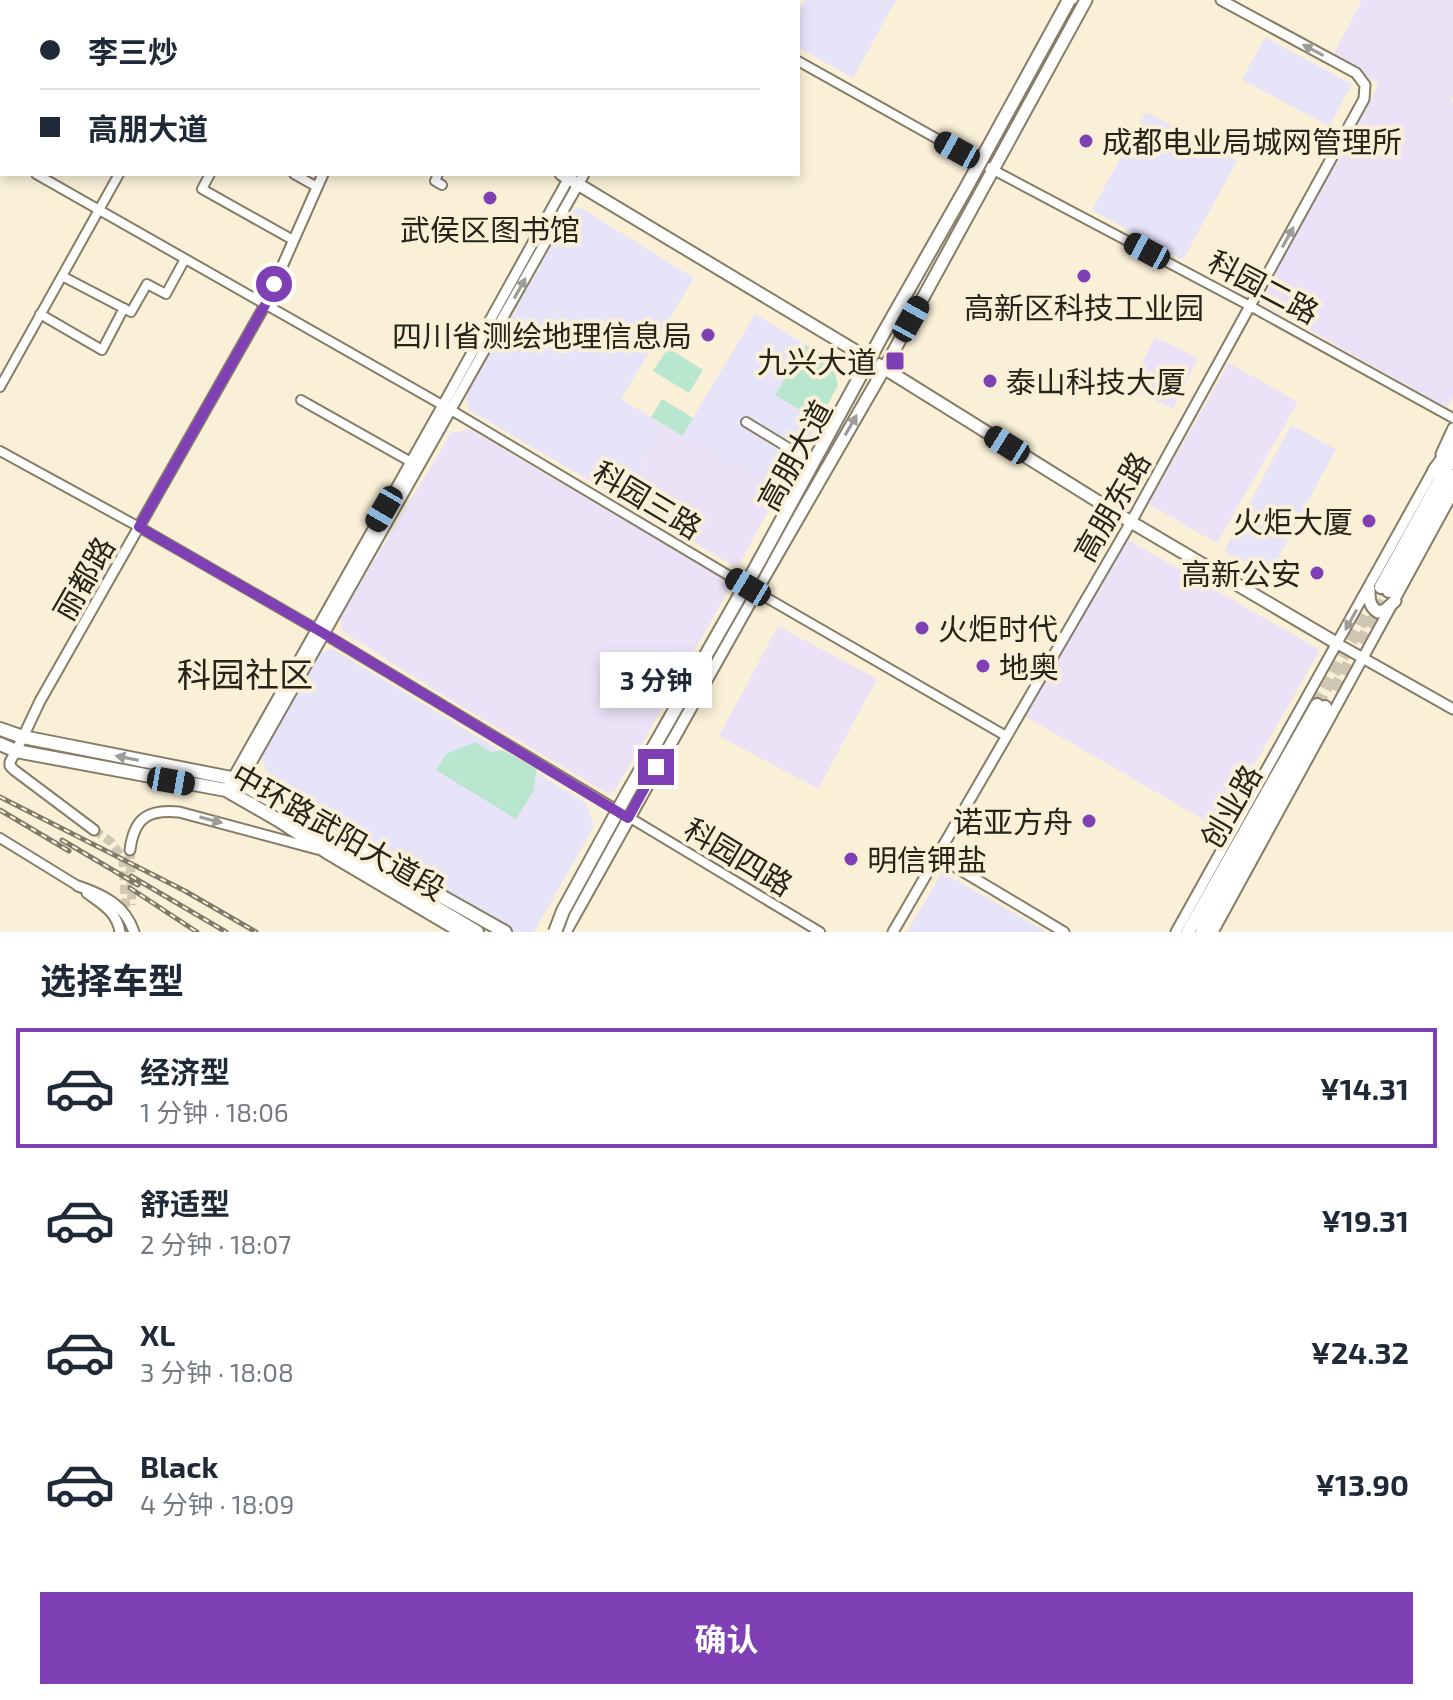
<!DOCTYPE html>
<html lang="zh">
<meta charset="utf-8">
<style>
body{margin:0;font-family:"Exo 2","Noto Sans SC",sans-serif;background:#f2f2f3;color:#1f2937;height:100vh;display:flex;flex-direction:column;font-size:30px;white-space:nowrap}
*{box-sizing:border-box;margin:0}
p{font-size:26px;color:#747a83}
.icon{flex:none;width:44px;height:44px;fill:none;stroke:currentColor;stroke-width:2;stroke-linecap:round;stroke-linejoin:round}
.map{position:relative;height:932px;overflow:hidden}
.drawer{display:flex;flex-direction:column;background:#fff;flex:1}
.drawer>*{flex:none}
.banner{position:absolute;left:0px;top:0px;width:800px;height:176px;box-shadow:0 4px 12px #0003;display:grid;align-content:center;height:176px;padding:0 40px;background:#fff}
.end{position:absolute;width:36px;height:36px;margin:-18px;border:10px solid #8040b5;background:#fff;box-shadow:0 0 0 4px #fff}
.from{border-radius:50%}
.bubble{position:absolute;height:56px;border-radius:0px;background:#fff;box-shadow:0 4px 12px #0003;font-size:26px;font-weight:700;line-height:56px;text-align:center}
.car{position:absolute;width:24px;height:48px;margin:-24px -12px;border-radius:10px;box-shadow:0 0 6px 2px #0007;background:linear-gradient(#222 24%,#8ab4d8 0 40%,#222 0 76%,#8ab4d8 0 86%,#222 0)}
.banner b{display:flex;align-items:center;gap:28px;height:76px;font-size:30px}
.banner b+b{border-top:2px solid #e0e1e3}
.banner i{width:20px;height:20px;background:#1f2937}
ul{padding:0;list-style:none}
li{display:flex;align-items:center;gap:24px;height:120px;margin:0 16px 12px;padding:0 24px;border:4px solid transparent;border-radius:0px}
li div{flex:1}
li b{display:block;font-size:30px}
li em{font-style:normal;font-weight:700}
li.active{border-color:#8040b5}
li>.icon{width:72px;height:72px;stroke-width:1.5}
h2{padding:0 40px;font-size:36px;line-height:96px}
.button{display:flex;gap:16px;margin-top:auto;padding:16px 40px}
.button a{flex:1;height:92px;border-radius:0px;background:#8040b5;color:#fff;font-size:32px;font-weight:700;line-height:92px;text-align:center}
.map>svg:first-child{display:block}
.commercial{fill:#e7e3f9}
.industrial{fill:#ebe2f7}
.green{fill:#b9e6ce}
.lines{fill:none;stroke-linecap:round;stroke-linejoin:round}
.tertiary-tunnel{stroke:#cfc7b1;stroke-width:9;stroke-dasharray:9 4.5;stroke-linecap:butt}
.primary-tunnel{stroke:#cfc7b1;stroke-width:12;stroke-dasharray:12 6;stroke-linecap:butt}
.minor-casing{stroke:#857d67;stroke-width:12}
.tertiary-casing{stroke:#857d67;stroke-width:13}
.secondary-casing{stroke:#857d67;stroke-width:15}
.primary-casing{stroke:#857d67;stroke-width:16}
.trunk-casing{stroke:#857d67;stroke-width:16}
.minor{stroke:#fff;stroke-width:8}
.tertiary{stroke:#fff;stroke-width:9}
.secondary{stroke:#fff;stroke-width:11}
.primary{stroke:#fff;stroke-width:12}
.trunk{stroke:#fff;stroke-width:12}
.rail-casing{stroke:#7f7a69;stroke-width:5}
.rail{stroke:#f9f0d7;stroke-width:2;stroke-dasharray:6;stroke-linecap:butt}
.trunk-bridge-casing{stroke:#857d67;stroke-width:16;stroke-linecap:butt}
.trunk-bridge{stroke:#fff;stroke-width:12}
.oneway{fill:#9e9c98}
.route{stroke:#8040b5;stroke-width:10}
.poi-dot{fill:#8040b5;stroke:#f9f0d7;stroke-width:3}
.labels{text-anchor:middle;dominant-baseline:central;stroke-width:8;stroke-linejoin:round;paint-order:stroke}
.poi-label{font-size:30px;fill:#27241a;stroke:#f9f0d7;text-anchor:start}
.street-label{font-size:30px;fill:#27241a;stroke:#f9f0d7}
.quarter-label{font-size:34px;fill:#27241a;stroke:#f9f0d7}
</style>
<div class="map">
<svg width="1453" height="932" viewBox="0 0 1453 932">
<rect width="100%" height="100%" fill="#f9f0d7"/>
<!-- commercial -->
<path class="commercial" d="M805 0H896L853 78 798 47V12Z
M1265 37 1352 84 1329 126 1242 80Z
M1146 112 1237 161 1183 260 1092 210Z
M581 208 694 278 621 399 665 426 637 476 647 482 633 506 469 410 466 396 572 210Z
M755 314 806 345 776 395 819 421 779 492 682 436Z
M1291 425 1336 449 1269 575 1224 551Z
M333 649 586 803 594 826 534 932H516L292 797 296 789 267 772 261 757 320 653Z
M942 872 1047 932H907Z"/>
<!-- industrial -->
<path class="industrial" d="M1362 0H1453V95L1450 101 1453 103V397L1447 408 1258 301 1379 84 1333 55Z
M1155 337 1198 358 1173 409 1130 388Z
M1229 363 1298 402 1217 543 1148 504Z
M665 426 779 492 739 564 732 565 633 506 647 482 637 477Z
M469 429 726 580 729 589 615 791 607 793 454 702 343 632 340 617 451 433Z
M1125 538 1320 650 1218 828 1023 715Z
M778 626 877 679 818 789 719 736Z"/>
<!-- green -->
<path class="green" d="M806 345 832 360 838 385 819 421 775 395Z
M668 348 703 370 689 393 653 371Z
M662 399 693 418 682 436 651 417Z
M476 742 491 752 503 750 537 769 533 792 516 819 436 770 446 754Z"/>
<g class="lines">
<!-- tertiary-tunnel -->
<path class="tertiary-tunnel" d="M94 830 111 842 123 858 127 932
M130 850 132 905"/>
<!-- primary-tunnel -->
<path class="primary-tunnel" d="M1334 690 1389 591
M1317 705 1381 587"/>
<!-- minor casing -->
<g class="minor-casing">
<path id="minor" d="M9 2 10 0
M216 2 217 0
M787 2 788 0
M0 18 2 15
M798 61 984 165 1250 306 1453 418
M0 153 2 154
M36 174 451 410 748 587 1006 736
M210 174 202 189 293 240
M294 174 317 187
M438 174 435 181 442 185
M62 276 131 312 147 284 166 294 185 259
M40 314 102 350 124 308
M0 387 119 174
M301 400 411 462
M746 422 815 464
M0 451 139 527 316 629 820 932
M0 838 78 886"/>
</g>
<!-- tertiary casing -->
<g class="tertiary-casing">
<path id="tertiary" d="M689 0 693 2
M669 1 672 2
M404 2 405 0
M681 2 682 0
M1441 454 1453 428
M1338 644 1453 709
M237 788 584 174
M226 790 443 405 571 174
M94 830 14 770 10 766V762L23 737 40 701 265 305 323 174
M130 850C134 818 148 809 179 812L317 849
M937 856 1064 932
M78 886C104 895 125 905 134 932
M87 893C102 904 117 912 120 932
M893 932 1131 522 1364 99 1365 85 1356 73 1221 0
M1176 932 1435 467
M1213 932 1453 493"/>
</g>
<!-- secondary casing -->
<g class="secondary-casing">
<path id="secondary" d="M255 0 259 2
M561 174 874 362 1131 522 1338 644
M1369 589C1369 599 1369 606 1378 612L1385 610 1395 601
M565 932 756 591 884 369 1086 0"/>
</g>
<!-- primary casing -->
<g class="primary-casing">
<path id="primary" d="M1434 471 1453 444
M1381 587 1453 456
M1389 591 1453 476
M0 729 23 737 231 778 505 932
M0 744 16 751 226 790 280 821 327 852 462 932
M1188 932 1317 705
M1202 932 1325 707"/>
</g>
<!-- trunk casing -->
<g class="trunk-casing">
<path id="trunk" d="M280 821 326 842 477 932"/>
</g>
<!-- minor -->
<use href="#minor" class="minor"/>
<!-- tertiary -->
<use href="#tertiary" class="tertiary"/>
<!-- secondary -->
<use href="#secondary" class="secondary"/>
<!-- primary -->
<use href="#primary" class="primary"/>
<!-- trunk -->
<use href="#trunk" class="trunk"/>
<!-- rail casing -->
<g class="rail-casing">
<path id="rail" d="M0 797 185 891 256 932
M0 810 69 851
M62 840 138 885
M131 876 226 932
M130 888 197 932"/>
</g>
<!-- rail -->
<use href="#rail" class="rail"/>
<!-- trunk-bridge casing -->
<g class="trunk-bridge-casing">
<path id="trunk-bridge" d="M555 932 563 911 627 794 755 569 883 334 966 188 1069 0"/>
</g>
<!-- trunk-bridge -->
<use href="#trunk-bridge" class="trunk-bridge"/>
</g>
<!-- one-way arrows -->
<defs><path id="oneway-solid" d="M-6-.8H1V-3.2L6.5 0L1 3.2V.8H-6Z" transform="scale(2)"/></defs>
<g class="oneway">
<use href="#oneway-solid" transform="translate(1313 50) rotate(-152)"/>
<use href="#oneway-solid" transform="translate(1288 237) rotate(-61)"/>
<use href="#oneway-solid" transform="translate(520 288) rotate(-61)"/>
<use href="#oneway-solid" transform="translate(851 425) rotate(-60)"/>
<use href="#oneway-solid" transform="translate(1351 620) rotate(119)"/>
<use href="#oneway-solid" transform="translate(127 758) rotate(-169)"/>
<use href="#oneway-solid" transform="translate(211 820) rotate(15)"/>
</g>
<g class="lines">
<!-- route -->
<path class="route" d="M274 284 265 305 139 527 323 633 628 818 656 767"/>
</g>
<!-- markers -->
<g class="poi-dot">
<circle cx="1086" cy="141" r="8"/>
<circle cx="490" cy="198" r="8"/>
<circle cx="1084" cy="276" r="8"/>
<circle cx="708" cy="335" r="8"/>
<rect x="885" y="351" width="20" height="20" rx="4"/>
<circle cx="990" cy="381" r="8"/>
<circle cx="1369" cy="521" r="8"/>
<circle cx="1317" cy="573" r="8"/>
<circle cx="922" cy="628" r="8"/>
<circle cx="983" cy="666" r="8"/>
<circle cx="1089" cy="821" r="8"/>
<circle cx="851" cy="859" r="8"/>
</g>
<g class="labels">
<!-- poi labels -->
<g class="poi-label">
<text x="1102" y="141">成都电业局城网管理所</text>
<text x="490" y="229" text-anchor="middle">武侯区图书馆</text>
<text x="1084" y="307" text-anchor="middle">高新区科技工业园</text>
<text x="692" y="335" text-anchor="end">四川省测绘地理信息局</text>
<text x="877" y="361" text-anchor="end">九兴大道</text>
<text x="1006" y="381">泰山科技大厦</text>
<text x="1353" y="521" text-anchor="end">火炬大厦</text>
<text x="1301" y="573" text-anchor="end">高新公安</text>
<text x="938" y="628">火炬时代</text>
<text x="999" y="666">地奥</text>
<text x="1073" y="821" text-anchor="end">诺亚方舟</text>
<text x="867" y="859">明信钾盐</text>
</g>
<!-- street labels -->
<g class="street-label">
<text transform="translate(1264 286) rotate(28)">科园二路</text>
<text transform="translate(794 455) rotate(-61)">高朋大道</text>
<text transform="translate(648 499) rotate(31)">科园三路</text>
<text transform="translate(1111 506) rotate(-60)">高朋东路</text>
<text transform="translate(83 578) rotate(-60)">丽都路</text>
<text transform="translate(1230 806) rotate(-60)">创业路</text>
<text transform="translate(339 831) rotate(30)">中环路武阳大道段</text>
<text transform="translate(739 856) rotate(31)">科园四路</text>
</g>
<!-- quarter labels -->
<g class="quarter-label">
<text x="245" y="673">科园社区</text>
</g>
</g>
</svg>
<i class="end from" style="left:274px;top:284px"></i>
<i class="end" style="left:656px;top:767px"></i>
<div class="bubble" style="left:600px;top:652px;width:112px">3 分钟</div>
<i class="car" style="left:957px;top:150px;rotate:299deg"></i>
<i class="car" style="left:1147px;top:251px;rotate:298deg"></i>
<i class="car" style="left:911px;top:319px;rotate:29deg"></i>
<i class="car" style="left:1007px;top:445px;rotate:302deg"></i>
<i class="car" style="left:384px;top:509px;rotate:210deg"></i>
<i class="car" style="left:748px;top:587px;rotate:301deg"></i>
<i class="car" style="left:171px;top:781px;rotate:100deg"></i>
<div class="banner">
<b><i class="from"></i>李三炒</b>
<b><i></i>高朋大道</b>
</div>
</div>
<section class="drawer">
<h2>选择车型</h2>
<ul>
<li class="active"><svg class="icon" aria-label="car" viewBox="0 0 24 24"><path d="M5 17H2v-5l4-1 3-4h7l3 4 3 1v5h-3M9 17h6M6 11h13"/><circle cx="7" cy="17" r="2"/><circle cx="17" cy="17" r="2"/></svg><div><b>经济型</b><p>1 分钟 · 18:06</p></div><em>¥14.31</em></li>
<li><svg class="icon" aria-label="car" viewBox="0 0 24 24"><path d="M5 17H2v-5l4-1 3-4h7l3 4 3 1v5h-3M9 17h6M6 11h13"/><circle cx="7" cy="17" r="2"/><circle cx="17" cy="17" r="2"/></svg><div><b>舒适型</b><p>2 分钟 · 18:07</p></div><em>¥19.31</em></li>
<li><svg class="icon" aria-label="car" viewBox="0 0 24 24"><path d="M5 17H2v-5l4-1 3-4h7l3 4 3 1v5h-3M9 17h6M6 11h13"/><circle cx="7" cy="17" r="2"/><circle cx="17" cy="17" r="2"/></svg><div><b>XL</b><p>3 分钟 · 18:08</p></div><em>¥24.32</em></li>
<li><svg class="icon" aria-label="car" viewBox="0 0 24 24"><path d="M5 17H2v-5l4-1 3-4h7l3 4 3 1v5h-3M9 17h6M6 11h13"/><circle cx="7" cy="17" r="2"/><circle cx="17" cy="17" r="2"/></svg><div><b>Black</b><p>4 分钟 · 18:09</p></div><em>¥13.90</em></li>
</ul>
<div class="button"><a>确认</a></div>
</section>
